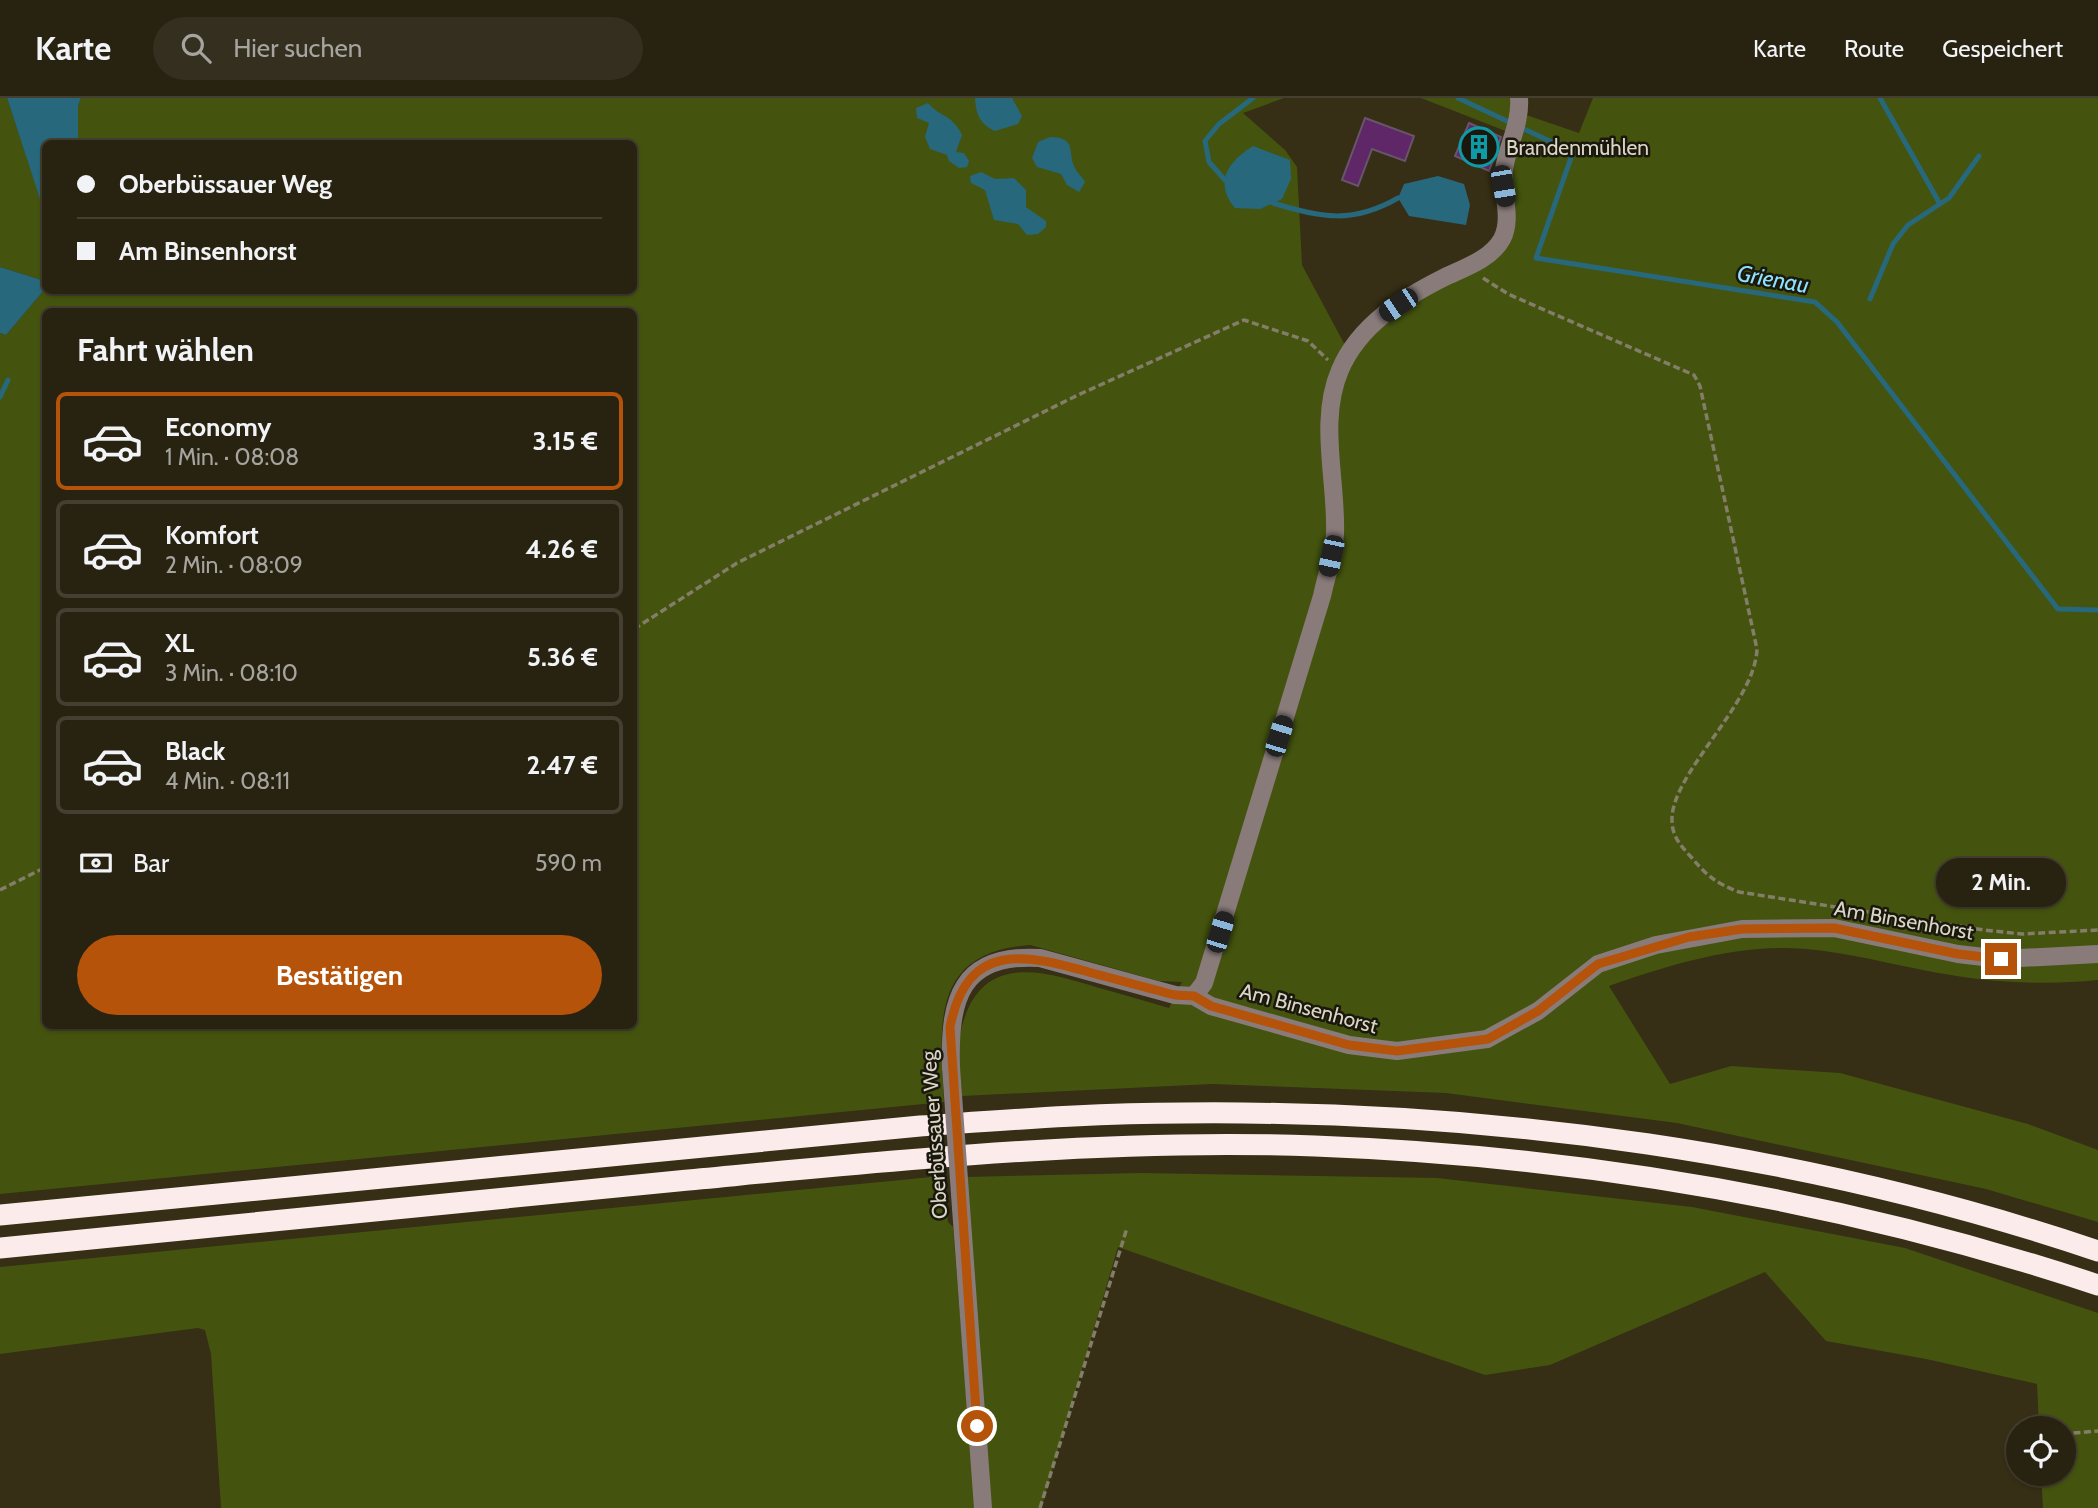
<!DOCTYPE html>
<html lang="de">
<meta charset="utf-8">
<style>
body{margin:0;font-family:Cabin,sans-serif;background:#342f1e;color:#f1f3f6;height:100vh;display:flex;flex-direction:column;font-size:26px;white-space:nowrap}
*{box-sizing:border-box;margin:0}
p{font-size:23px;color:#a5a49f}
.icon{flex:none;width:38px;height:38px;fill:none;stroke:currentColor;stroke-width:2;stroke-linecap:round;stroke-linejoin:round}
.map{position:relative;flex:1;overflow:hidden}
.drawer{position:absolute;left:42px;top:210px;width:595px;height:721px;display:flex;flex-direction:column;background:#282210;border-radius:10px;box-shadow:0 2px 5px #0004,0 0 0 2px #443f30}
.drawer>*{flex:none}
.banner{position:absolute;left:42px;top:42px;width:595px;height:154px;border-radius:10px;box-shadow:0 2px 5px #0004,0 0 0 2px #443f30;display:grid;align-content:center;height:154px;padding:0 35px;background:#282210}
.fabs{position:absolute;left:2006px;top:1318px;display:grid;gap:14px}
.fabs a{display:grid;place-items:center;width:70px;height:70px;border-radius:50%;background:#282210;box-shadow:0 2px 5px #0004,0 0 0 2px #443f30;font-size:35px}
.end{position:absolute;width:32px;height:32px;margin:-16px;border:9px solid #b45309;background:#fff;box-shadow:0 0 0 4px #fff}
.from{border-radius:50%}
.bubble{position:absolute;height:49px;border-radius:24px;background:#282210;box-shadow:0 2px 5px #0004,0 0 0 2px #443f30;font-size:23px;font-weight:800;line-height:49px;text-align:center}
.car{position:absolute;width:21px;height:42px;margin:-21px -10px;border-radius:9px;box-shadow:0 0 5px 2px #0007;background:linear-gradient(#222 24%,#8ab4d8 0 40%,#222 0 76%,#8ab4d8 0 86%,#222 0)}
.banner b{display:flex;align-items:center;gap:24px;height:66px;font-size:26px}
.banner b+b{border-top:2px solid #443f30}
.banner i{width:18px;height:18px;background:#f1f3f6}
ul{padding:0;list-style:none}
li{display:flex;align-items:center;gap:21px;height:98px;margin:0 14px 10px;padding:0 21px;border:4px solid #443f30;border-radius:10px}
li div{flex:1}
li b{display:block;font-size:26px}
li em{font-style:normal;font-weight:800}
li.current{border-color:#b45309}
li>.icon{width:63px;height:63px;stroke-width:1.5}
h2{padding:0 35px;font-size:32px;line-height:84px}
.pay{display:flex;align-items:center;gap:18px;height:77px;padding:0 35px;font-size:26px}
.pay p{margin-inline-start:auto}
.primary-button{display:flex;gap:14px;margin-top:auto;padding:14px 35px}
.primary-button a{flex:1;height:80px;border-radius:42px;background:#b45309;color:#fff;font-size:28px;font-weight:800;line-height:80px;text-align:center}
header{display:flex;align-items:center;gap:42px;box-sizing:border-box;height:98px;padding:0 35px;background:#282210;border-bottom:2px solid #443f30}
header strong{font-size:33px}
nav{display:flex;gap:38px;margin-inline-start:auto;font-size:24px}
.search{width:490px;height:63px;background:#342f1e;display:flex;align-items:center;gap:18px;box-sizing:border-box;padding:0 24px;border-radius:38px;color:#a5a49f;font-size:26px}
.map>svg:first-child{display:block}
.green{fill:#44540e;fill-rule:evenodd}
.water{fill:#27687c}
.lines{fill:none;stroke-linecap:round;stroke-linejoin:round}
.stream{stroke:#27687c;stroke-width:5}
.building{fill:#5f2768;stroke:#67556a;stroke-width:2}
.path{stroke:#837d69;stroke-width:3.5;stroke-dasharray:7 3.5;stroke-linecap:butt}
.minor{stroke:#8a7b7b;stroke-width:18}
.highway{stroke:#fbebeb;stroke-width:21}
.minor-bridge{stroke:#8a7b7b;stroke-width:18}
.route{stroke:#b45309;stroke-width:9}
.labels{text-anchor:middle;dominant-baseline:central;stroke-width:5;stroke-linejoin:round;paint-order:stroke}
.poi-label{font-size:21px;fill:#dad6c7;stroke:#1a170c;text-anchor:start}
.street-label{font-size:21px;fill:#dad6c7;stroke:#1a170c}
.water-label{font-size:23px;font-style:italic;fill:#8ee2fe;stroke:#1a170c}
</style>
<header>
<strong>Karte</strong>
<div class="search"><svg class="icon" aria-label="search" viewBox="0 0 24 24"><circle cx="10" cy="10" r="6"/><path d="M15 15l6 6"/></svg>Hier suchen</div>
<nav><a>Karte</a><a>Route</a><a>Gespeichert</a></nav>
</header>
<div class="map">
<svg width="2098" height="1410" viewBox="0 0 2098 1410">
<rect width="100%" height="100%" fill="#362e15"/>
<!-- green -->
<path class="green" d="M0 0H7L40 100 45 103V183L0 169Z
M81 0H1284L1243 15 1285 52 1297 69 1302 167 1346 249 1497 147 1508 34 1421 0H1519L1520 15 1579 35 1593 0H2098V882C2039 888 1981 884 1923 872 1877 863 1832 851 1786 850 1728 849 1662 869 1609 888L1670 986 1731 968 1840 975 2028 1026 2098 1052V1124L1986 1091 1677 1025 1446 995 1212 986 962 998C961 975 956 950 962 928 982 854 1043 873 1096 889 1121 896 1145 903 1169 910L1182 884 1159 883 1030 847C929 854 940 929 944 1004L0 1096V235L6 237 45 191 634 192V46L78 45V8ZM46 214H634V928H46Z
M1140 1075 1437 1080 1692 1109 1905 1150 2098 1215V1410H2043L2041 1376H2063V1330H2039L2037 1286 1926 1261 1826 1243 1765 1174 1550 1267 1485 1277 1118 1149 1041 1410H991L965 1079Z
M942 1078 948 1124 953 1129 975 1410H221L211 1256 205 1232 198 1230 0 1256V1169Z"/>
<!-- water -->
<path class="water" d="M7 0H81L78 8V45L46 46 45 103 40 101Z
M975 0H1012L1022 18 1018 26 995 33C980 26 976 17 975 0Z
M928 5C941 20 952 16 962 37L956 54 964 55 969 63 967 69 959 70 949 63 947 57 930 51 925 39 929 25 917 20 916 10Z
M1050 39C1078 39 1067 56 1075 70 1077 75 1082 78 1085 84L1079 94 1067 87 1061 76 1037 69 1032 60 1038 44Z
M1253 48 1290 62 1291 81 1282 101 1260 111 1235 110C1213 84 1229 63 1253 48Z
M981 74 995 81 1014 80 1026 92V109L1046 123V129L1038 136 1027 137 1018 126 994 122 985 92 971 85 970 78Z
M1438 78 1464 86 1470 107 1466 127 1409 118 1398 100 1404 86Z
M0 169 45 183V191L6 237 0 235Z"/>
<g class="lines">
<!-- stream -->
<path class="stream" d="M1458 0 1573 54 1536 160 1815 204 1837 224 2058 511 2098 512
M1880 0 1940 106
M1225 82 1209 64 1205 43 1219 26 1253 0
M1273 105C1321 120 1353 126 1398 100
M1870 201 1893 146 1908 127 1949 100 1979 58
M0 299 8 282"/>
</g>
<!-- building -->
<path class="building" d="M1365 20 1414 38 1405 63 1372 51 1358 88 1342 82Z
M1469 25 1501 39 1489 73 1455 58Z"/>
<g class="lines">
<!-- path -->
<path class="path" d="M1483 180 1508 196 1694 277 1700 288 1757 551C1755 606 1670 676 1672 723 1672 739 1682 749 1692 760 1708 779 1716 785 1739 794L1984 832 2022 836 2098 832
M634 531 737 465 1078 297 1244 222 1308 243 1328 262
M0 792 46 769
M2063 1336 2098 1333
M1040 1410 1127 1130"/>
<!-- minor -->
<path class="minor" d="M1194 898 1204 885 1322 498C1326 479 1334 456 1335 436 1337 383 1318 323 1340 272 1359 227 1403 200 1445 179 1464 170 1491 161 1502 141 1513 120 1501 94 1504 72 1507 48 1521 26 1519 0
M951 969C949 902 960 855 1040 860L1175 897 1194 898 1211 908 1349 947 1397 953 1487 941 1538 913 1598 866 1656 847 1742 831 1834 830 1958 856 2001 861 2098 856
M961 1110 983 1410"/>
<!-- highway -->
<path class="highway" d="M0 1117 920 1028C1008 1022 1095 1015 1183 1015 1492 1012 1805 1054 2098 1153
M0 1150C226 1127 452 1105 678 1083 890 1063 1102 1040 1315 1048 1581 1058 1845 1103 2098 1187"/>
<!-- minor-bridge -->
<path class="minor-bridge" d="M951 969 961 1110"/>
</g>
<g class="lines">
<!-- route -->
<path class="route" d="M977 1328 950 929C967 842 1025 856 1092 875 1119 882 1147 890 1175 897L1194 898 1211 908 1349 947 1397 953 1488 941 1538 913 1598 866 1689 839 1742 831 1834 830 1958 856 2001 861"/>
</g>
<!-- icons -->
<defs>
<g id="building-ring" transform="scale(2.0125)"><circle r="9.5" fill="#1a170c" stroke="#0f9aa8" stroke-width="1.5"/><path d="M-4-6H4V6H1V3H-1V6H-4ZM-2.5-4.3h1.7v1.8h-1.7ZM.8-4.3h1.7v1.8H.8ZM-2.5-1h1.7V.8h-1.7ZM.8-1h1.7V.8H.8Z" fill="#0f9aa8"/></g>
</defs>
<g fill-rule="evenodd">
<use href="#building-ring" x="1479" y="49"/>
</g>
<g class="labels">
<!-- poi labels -->
<g class="poi-label">
<text x="1506" y="49">Brandenmühlen</text>
</g>
<!-- street labels -->
<g class="street-label">
<text transform="translate(1904 822) rotate(10)">Am Binsenhorst</text>
<text transform="translate(1309 910) rotate(15)">Am Binsenhorst</text>
<text transform="translate(934 1037) rotate(-94)">Oberbüssauer Weg</text>
</g>
<!-- water labels -->
<g class="water-label">
<text transform="translate(1773 181) rotate(10)">Grienau</text>
</g>
</g>
</svg>
<div class="fabs">
<a><svg class="icon" aria-label="locate" viewBox="0 0 24 24"><circle cx="12" cy="12" r="6"/><path d="M12 2v4M12 18v4M2 12h4M18 12h4"/></svg></a>
</div>
<i class="end from" style="left:977px;top:1328px"></i>
<i class="end" style="left:2001px;top:861px"></i>
<div class="bubble" style="left:1936px;top:760px;width:130px">2 Min.</div>
<i class="car" style="left:1503px;top:88px;rotate:170deg"></i>
<i class="car" style="left:1398px;top:207px;rotate:236deg"></i>
<i class="car" style="left:1331px;top:458px;rotate:192deg"></i>
<i class="car" style="left:1279px;top:638px;rotate:17deg"></i>
<i class="car" style="left:1220px;top:834px;rotate:17deg"></i>
<div class="banner">
<b><i class="from"></i>Oberbüssauer Weg</b>
<b><i></i>Am Binsenhorst</b>
</div>
<section class="drawer">
<h2>Fahrt wählen</h2>
<ul>
<li class="current"><svg class="icon" aria-label="car" viewBox="0 0 24 24"><path d="M5 17H2v-5l4-1 3-4h7l3 4 3 1v5h-3M9 17h6M6 11h13"/><circle cx="7" cy="17" r="2"/><circle cx="17" cy="17" r="2"/></svg><div><b>Economy</b><p>1 Min. · 08:08</p></div><em>3.15 €</em></li>
<li><svg class="icon" aria-label="car" viewBox="0 0 24 24"><path d="M5 17H2v-5l4-1 3-4h7l3 4 3 1v5h-3M9 17h6M6 11h13"/><circle cx="7" cy="17" r="2"/><circle cx="17" cy="17" r="2"/></svg><div><b>Komfort</b><p>2 Min. · 08:09</p></div><em>4.26 €</em></li>
<li><svg class="icon" aria-label="car" viewBox="0 0 24 24"><path d="M5 17H2v-5l4-1 3-4h7l3 4 3 1v5h-3M9 17h6M6 11h13"/><circle cx="7" cy="17" r="2"/><circle cx="17" cy="17" r="2"/></svg><div><b>XL</b><p>3 Min. · 08:10</p></div><em>5.36 €</em></li>
<li><svg class="icon" aria-label="car" viewBox="0 0 24 24"><path d="M5 17H2v-5l4-1 3-4h7l3 4 3 1v5h-3M9 17h6M6 11h13"/><circle cx="7" cy="17" r="2"/><circle cx="17" cy="17" r="2"/></svg><div><b>Black</b><p>4 Min. · 08:11</p></div><em>2.47 €</em></li>
</ul>
<div class="pay"><svg class="icon" aria-label="cash" viewBox="0 0 24 24"><path d="M3 7h18v10H3z"/><circle cx="12" cy="12" r="2"/></svg>Bar<p>590 m</p></div>
<div class="primary-button"><a>Bestätigen</a></div>
</section>
</div>
